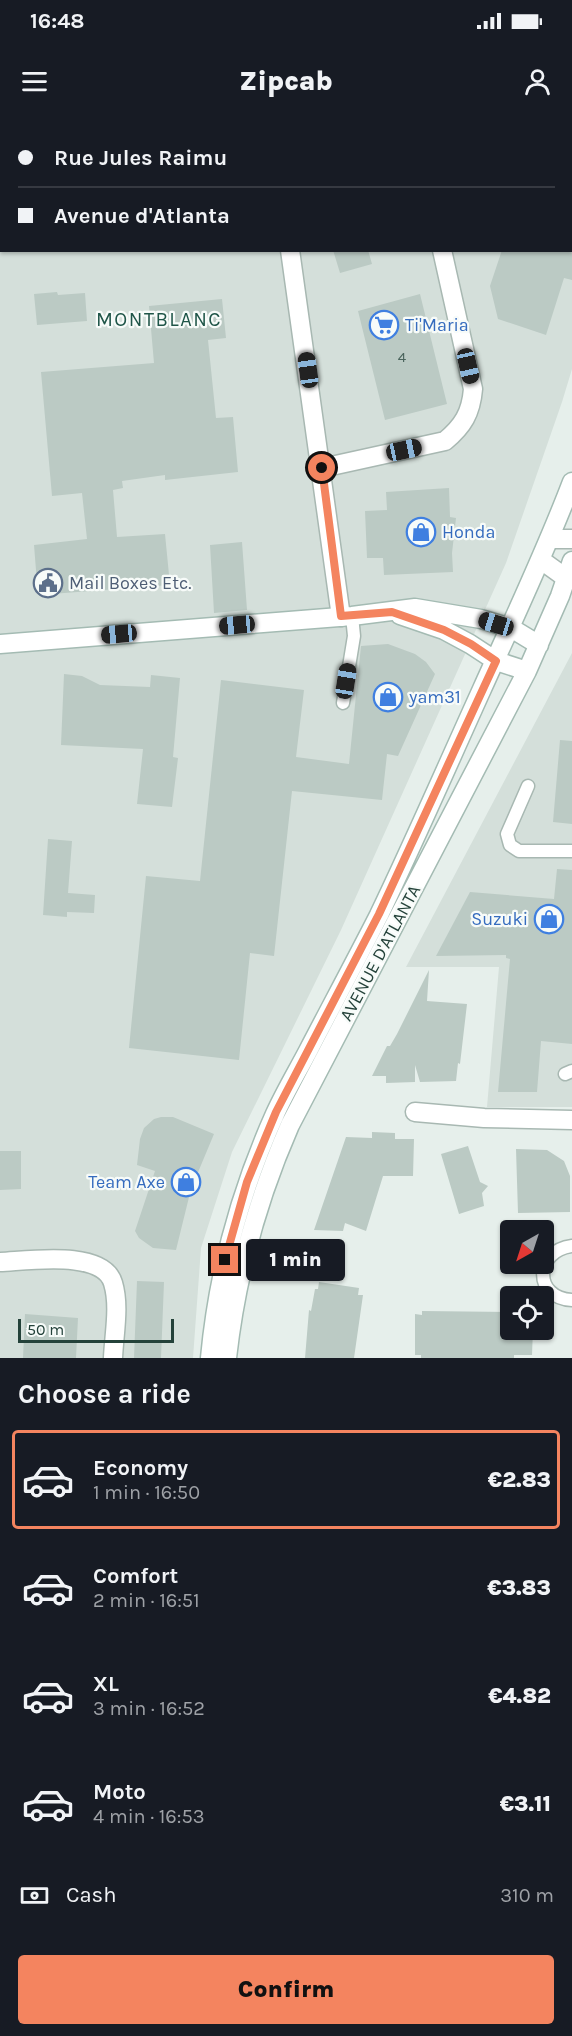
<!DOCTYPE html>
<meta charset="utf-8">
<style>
body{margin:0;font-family:Karla,sans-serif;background:#20242c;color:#f1f3f6;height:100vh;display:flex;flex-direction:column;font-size:22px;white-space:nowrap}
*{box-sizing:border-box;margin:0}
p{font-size:20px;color:#9ea1a6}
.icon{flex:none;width:33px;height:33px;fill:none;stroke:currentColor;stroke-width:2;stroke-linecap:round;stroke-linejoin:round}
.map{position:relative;height:1238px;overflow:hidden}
.drawer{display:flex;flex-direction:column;background:#171b24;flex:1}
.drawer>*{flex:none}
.hud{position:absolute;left:0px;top:0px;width:573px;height:132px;box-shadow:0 2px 4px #0004;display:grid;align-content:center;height:132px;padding:0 18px;background:#171b24}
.needle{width:39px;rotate:219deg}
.buttons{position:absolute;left:500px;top:1100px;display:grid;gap:12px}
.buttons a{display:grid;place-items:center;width:54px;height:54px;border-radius:6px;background:#171b24;box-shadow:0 2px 4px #0004;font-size:30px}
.scale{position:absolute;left:18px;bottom:15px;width:156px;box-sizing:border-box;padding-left:6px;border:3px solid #24423a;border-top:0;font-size:16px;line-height:21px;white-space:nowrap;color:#24423a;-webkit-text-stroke:4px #f7fbf9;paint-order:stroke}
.end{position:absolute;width:27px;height:27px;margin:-14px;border:8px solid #f4845f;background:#111;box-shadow:0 0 0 3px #111}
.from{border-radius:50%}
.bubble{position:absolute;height:42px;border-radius:6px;background:#171b24;box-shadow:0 2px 4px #0004;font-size:20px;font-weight:800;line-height:42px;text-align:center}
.car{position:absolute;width:18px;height:36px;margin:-18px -9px;border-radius:8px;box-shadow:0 0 4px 2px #0007;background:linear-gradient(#222 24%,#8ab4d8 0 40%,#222 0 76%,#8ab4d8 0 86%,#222 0)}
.hud b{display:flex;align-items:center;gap:21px;height:57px;font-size:22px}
.hud b+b{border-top:2px solid #363941}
.hud i{width:15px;height:15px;background:#f1f3f6}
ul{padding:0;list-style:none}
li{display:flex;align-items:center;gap:18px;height:99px;margin:0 12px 9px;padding:0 6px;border:3px solid transparent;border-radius:6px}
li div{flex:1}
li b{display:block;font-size:22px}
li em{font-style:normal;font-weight:800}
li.current{border-color:#f4845f}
li>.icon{width:54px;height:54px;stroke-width:1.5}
h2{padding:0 18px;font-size:27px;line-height:72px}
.pay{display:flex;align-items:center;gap:15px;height:66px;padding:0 18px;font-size:22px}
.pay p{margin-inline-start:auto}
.primary-button{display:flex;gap:12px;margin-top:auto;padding:12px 18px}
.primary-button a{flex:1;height:69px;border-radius:6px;background:#f4845f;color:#111;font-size:24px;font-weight:800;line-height:69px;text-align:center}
.status{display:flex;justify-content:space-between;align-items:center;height:42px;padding:0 30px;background:#171b24;direction:ltr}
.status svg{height:16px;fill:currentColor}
header{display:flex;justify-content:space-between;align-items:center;height:78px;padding:0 18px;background:#171b24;font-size:27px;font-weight:800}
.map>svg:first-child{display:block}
.built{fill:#d4dfda;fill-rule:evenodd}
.building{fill:#bbcac4}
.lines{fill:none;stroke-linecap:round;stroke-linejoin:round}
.lane-casing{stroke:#a8b8b2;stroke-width:15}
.street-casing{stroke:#a8b8b2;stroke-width:21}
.secondary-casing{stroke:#a4bbb3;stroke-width:21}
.lane{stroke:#fff;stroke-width:12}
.street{stroke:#fff;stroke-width:18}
.secondary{stroke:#fff;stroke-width:18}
.route{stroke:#f4845f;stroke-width:8}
.labels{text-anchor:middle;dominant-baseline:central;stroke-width:4.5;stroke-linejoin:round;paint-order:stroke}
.number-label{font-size:15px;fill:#4a645c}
.shop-label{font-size:18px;fill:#366cbe;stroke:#f7fbf9;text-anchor:start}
.service-label{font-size:18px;fill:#4e5e75;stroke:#f7fbf9;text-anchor:start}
.street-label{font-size:18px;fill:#24423a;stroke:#f7fbf9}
.neighbourhood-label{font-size:20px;letter-spacing:1.5px;fill:#1f5548;stroke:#f7fbf9}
</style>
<div class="status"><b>16:48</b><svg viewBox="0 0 49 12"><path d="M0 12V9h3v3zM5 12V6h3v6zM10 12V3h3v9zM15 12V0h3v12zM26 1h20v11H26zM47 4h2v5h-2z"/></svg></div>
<header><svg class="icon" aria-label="menu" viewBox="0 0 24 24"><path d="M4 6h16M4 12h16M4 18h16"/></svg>Zipcab<svg class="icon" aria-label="person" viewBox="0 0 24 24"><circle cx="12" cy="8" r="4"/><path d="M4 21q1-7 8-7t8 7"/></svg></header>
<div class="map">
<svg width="572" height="1238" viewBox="0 0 572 1238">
<rect width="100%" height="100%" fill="#e6efeb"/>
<!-- built -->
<path class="built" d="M0 0H572V249L562 282 506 443 341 810 232 1032 201 1128 193 1238H0ZM2 2H572V130H2Z
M572 533V987H487L499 847H406Z"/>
<!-- building -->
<path class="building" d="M333 130H368L372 144 340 153Z
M502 130H572V160L564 158 546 215 498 199 490 166Z
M57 172 58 175 85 173 87 201 37 205 34 174Z
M420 174 447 284 385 300 358 191Z
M222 179 226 218 208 220 216 298 233 297 238 352 165 360V355L122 361 123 368 113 370 117 417 165 414 170 465 38 475 34 425 87 419 82 373 52 376 41 252 154 243 149 186Z
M449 368 450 397 456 398 452 433 453 452 384 455 383 438H367L365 391 387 390 386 372Z
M242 422 247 490 214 493 210 425Z
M388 524 415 534 426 542 435 554 398 636 387 634 382 680 292 671 274 836 250 833 239 940 129 928 146 756 200 761 221 560 304 570 296 637 349 644 361 526Z
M64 554 82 556 100 565 150 567 151 555 180 558 173 637 178 638 172 687 137 684 143 629 61 625Z
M560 620 572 621V704L553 702Z
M48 719 72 721 68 773 95 775 94 793 67 792V797L43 795Z
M557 749 572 750V924L541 921 537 972H498L510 839 506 838V835L436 836 470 772 554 779Z
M429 850 427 881 467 884 460 944 458 943 456 961 420 962 415 945V962L386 963V956H372L387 926H390L397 914Z
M161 997H173L214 1014 191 1069 176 1130 153 1128 139 1118 135 1111 155 1051 137 1045 140 1019 144 1008 154 999Z
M372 1012 395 1013V1019H414L413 1056H383L366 1111 345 1103 343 1111 314 1110 346 1017 372 1018Z
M468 1026 480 1062 488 1066 482 1073 484 1086 459 1094 441 1034Z
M516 1029 547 1030 564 1041 570 1056V1092L518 1093Z
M0 1031H21V1069L0 1070Z
M137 1161 164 1162 161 1238H134Z
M319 1162 359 1168 358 1175H363L354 1238H305L309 1190 311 1191 315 1169H318Z
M422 1191 510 1192V1209H533L532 1235H514V1238H421V1235H415V1194L422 1195Z
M25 1194 78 1198 76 1238H23Z"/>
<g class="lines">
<!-- lane casing -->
<g class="lane-casing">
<path id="lane" d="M343 583 354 516 352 496
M528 666 507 714 510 725 519 731H572
M565 954 572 951
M572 1126C534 1131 533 1178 572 1180"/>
</g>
<!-- street casing -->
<g class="street-casing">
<path id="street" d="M264 0V2
M413 0V2
M290 130 341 497
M322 348 445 321C463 306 471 293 473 269L442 130
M550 419H572
M541 440 566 458H572
M415 992 484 998 572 1000
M0 1142C27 1141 103 1129 113 1163 120 1186 114 1214 113 1238"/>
</g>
<!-- secondary casing -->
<g class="secondary-casing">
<path id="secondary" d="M400 495 444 510 470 524 496 541 527 551
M0 524 352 496 415 488 481 499 511 508 539 525
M210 1238C218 1153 240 1072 275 994 285 972 297 952 308 931 332 885 356 840 379 795 415 720 448 644 482 569 513 500 545 433 572 362
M227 1238C236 1157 257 1080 290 1005L527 551 560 476 572 441"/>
</g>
<!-- lane -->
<use href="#lane" class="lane"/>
<!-- street -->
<use href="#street" class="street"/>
<!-- secondary -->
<use href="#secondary" class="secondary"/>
</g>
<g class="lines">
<!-- route -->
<path class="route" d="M225 1140 247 1062 276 992 379 794 496 541 471 524 444 510 392 492 341 496 322 348"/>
</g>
<!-- icons -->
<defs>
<g id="supermarket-ring" transform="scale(1.5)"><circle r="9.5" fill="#f7fbf9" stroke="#3f7fe0" stroke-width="1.5"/><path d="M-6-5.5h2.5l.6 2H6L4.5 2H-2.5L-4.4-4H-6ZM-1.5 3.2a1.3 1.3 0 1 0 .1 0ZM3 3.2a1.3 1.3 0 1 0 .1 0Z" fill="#3f7fe0"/></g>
<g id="shop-ring" transform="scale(1.5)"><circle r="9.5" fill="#f7fbf9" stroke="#3f7fe0" stroke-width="1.5"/><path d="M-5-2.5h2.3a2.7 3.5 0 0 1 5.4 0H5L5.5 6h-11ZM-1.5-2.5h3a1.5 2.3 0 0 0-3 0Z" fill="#3f7fe0"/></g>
<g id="civic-ring" transform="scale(1.5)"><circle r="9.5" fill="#f7fbf9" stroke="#5c6f8a" stroke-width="1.5"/><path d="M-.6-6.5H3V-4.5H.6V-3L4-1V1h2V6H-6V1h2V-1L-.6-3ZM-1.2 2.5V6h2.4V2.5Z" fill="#5c6f8a"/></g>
</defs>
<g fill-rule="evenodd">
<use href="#supermarket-ring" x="384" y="205"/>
<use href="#shop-ring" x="421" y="412"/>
<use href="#civic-ring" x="48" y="463"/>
<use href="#shop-ring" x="388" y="577"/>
<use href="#shop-ring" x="549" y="799"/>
<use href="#shop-ring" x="186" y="1062"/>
</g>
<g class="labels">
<!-- number labels -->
<g class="number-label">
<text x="402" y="237">4</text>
</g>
<!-- shop labels -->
<g class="shop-label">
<text x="405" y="205">Ti'Maria</text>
<text x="442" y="412">Honda</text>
<text x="409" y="577">yam31</text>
<text x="528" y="799" text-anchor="end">Suzuki</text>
<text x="165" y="1062" text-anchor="end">Team Axe</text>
</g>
<!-- service labels -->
<g class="service-label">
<text x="69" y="463">Mail Boxes Etc.</text>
</g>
<!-- street labels -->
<g class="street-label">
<text transform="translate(380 833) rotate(-62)">AVENUE D'ATLANTA</text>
</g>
<!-- neighbourhood labels -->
<g class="neighbourhood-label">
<text x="159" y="199">MONTBLANC</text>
</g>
</g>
</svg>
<div class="buttons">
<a><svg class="needle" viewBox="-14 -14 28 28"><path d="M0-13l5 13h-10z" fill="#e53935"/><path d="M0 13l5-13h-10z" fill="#9ea1a6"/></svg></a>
<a><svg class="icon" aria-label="locate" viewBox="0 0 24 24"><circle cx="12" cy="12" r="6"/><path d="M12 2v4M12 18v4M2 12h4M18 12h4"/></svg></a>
</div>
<div class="scale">50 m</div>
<i class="end from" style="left:322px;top:348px"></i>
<i class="end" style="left:225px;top:1140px"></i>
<div class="bubble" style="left:246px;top:1119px;width:99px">1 min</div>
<i class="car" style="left:468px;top:246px;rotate:167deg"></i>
<i class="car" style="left:308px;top:250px;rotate:352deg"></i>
<i class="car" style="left:404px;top:330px;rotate:78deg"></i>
<i class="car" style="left:496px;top:504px;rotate:287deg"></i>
<i class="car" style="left:237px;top:505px;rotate:265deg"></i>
<i class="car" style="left:119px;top:514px;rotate:265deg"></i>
<i class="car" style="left:346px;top:561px;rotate:9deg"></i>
<div class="hud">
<b><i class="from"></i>Rue Jules Raimu</b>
<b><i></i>Avenue d'Atlanta</b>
</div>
</div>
<section class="drawer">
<h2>Choose a ride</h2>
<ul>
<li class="current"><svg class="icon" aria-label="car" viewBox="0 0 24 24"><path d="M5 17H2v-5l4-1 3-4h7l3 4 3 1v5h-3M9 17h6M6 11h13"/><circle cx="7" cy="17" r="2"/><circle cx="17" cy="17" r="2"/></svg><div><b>Economy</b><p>1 min · 16:50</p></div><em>€2.83</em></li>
<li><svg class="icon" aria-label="car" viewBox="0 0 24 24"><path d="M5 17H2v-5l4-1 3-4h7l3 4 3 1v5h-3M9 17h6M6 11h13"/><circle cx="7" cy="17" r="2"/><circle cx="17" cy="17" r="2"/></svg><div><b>Comfort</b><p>2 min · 16:51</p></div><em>€3.83</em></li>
<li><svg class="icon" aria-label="car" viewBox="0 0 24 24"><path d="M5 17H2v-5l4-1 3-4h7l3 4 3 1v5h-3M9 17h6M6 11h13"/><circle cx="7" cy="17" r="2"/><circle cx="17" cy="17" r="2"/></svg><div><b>XL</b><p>3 min · 16:52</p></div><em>€4.82</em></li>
<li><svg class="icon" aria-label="car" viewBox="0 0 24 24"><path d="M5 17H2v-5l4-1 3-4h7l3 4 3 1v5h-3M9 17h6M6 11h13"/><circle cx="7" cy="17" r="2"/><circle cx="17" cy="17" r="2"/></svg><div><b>Moto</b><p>4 min · 16:53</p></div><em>€3.11</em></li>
</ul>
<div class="pay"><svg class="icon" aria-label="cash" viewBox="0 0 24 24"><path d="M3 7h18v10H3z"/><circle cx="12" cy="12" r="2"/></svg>Cash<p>310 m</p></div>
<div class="primary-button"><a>Confirm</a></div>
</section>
